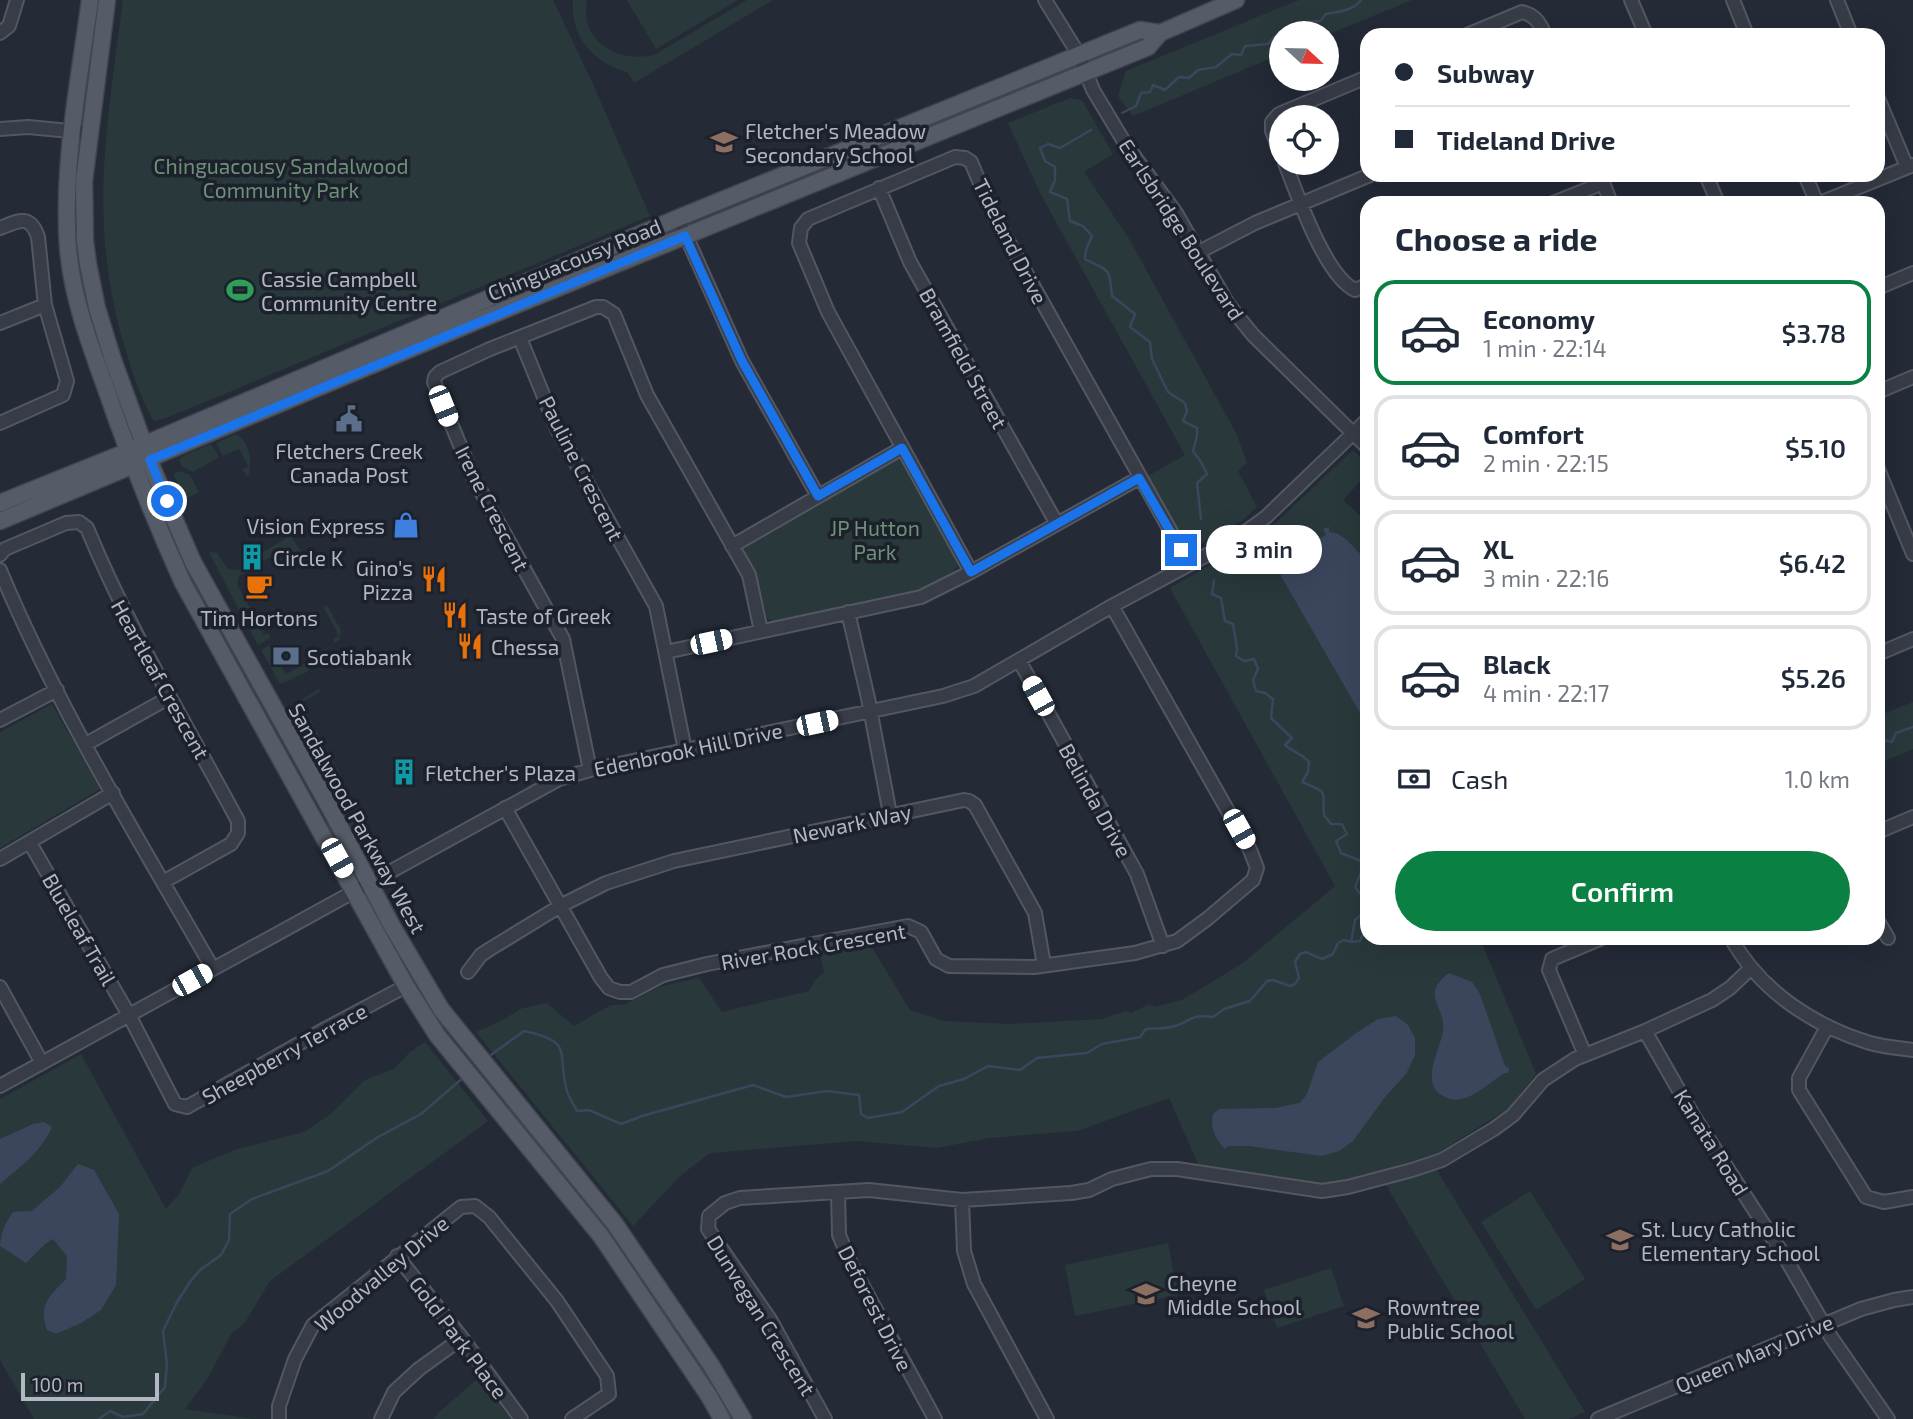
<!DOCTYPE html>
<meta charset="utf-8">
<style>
body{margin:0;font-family:"Exo 2",sans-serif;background:#f2f2f3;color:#1f2937;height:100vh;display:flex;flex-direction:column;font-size:26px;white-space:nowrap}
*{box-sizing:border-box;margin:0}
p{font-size:23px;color:#747a83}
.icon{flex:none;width:38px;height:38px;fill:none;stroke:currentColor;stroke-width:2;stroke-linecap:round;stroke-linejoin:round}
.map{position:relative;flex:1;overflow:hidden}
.panel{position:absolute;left:1360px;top:196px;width:525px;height:749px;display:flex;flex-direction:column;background:#fff;border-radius:21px;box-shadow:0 7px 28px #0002}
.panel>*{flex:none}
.banner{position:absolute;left:1360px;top:28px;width:525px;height:154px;border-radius:21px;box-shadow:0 7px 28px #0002;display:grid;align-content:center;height:154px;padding:0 35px;background:#fff}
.needle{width:46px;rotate:112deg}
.fabs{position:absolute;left:1269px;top:21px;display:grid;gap:14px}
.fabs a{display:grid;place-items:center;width:70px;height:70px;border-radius:50%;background:#fff;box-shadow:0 7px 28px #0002;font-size:35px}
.scale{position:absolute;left:21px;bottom:18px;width:138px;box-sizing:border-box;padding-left:7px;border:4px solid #b2b7c3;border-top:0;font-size:19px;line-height:24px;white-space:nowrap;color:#b2b7c3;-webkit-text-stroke:5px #1c212b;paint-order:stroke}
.end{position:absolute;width:32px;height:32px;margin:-16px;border:9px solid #1a73e8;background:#fff;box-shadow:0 0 0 4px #fff}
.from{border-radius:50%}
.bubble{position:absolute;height:49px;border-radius:24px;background:#fff;box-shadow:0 7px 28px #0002;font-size:23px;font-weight:600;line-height:49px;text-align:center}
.car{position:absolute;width:21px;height:42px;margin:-21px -10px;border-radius:9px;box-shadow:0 0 5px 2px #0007;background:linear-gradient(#fff 24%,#345 0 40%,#fff 0 76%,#345 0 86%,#fff 0)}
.banner b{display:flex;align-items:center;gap:24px;height:66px;font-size:26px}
.banner b+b{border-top:2px solid #e0e1e3}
.banner i{width:18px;height:18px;background:#1f2937}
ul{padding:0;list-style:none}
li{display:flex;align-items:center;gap:21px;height:105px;margin:0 14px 10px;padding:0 21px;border:4px solid #e0e1e3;border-radius:21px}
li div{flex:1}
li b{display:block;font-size:26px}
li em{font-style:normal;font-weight:600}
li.selected{border-color:#0b8043}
li>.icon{width:63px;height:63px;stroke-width:1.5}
h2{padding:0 35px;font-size:32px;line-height:84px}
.pay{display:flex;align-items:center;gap:18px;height:77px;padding:0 35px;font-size:26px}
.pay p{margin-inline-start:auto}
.cta{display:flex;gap:14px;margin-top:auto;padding:14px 35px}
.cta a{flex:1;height:80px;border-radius:42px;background:#0b8043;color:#fff;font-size:28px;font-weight:600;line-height:80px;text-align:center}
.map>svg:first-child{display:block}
.green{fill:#29393b}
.water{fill:#3b465d}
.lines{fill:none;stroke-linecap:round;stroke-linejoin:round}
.stream{stroke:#3b465d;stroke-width:2.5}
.minor-casing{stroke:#525762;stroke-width:16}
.major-casing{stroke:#404550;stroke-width:19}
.minor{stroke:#373c47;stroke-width:12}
.major{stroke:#555b67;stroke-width:16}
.route{stroke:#1a73e8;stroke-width:9}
.labels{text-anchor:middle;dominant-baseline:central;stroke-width:7;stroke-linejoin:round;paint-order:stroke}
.poi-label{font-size:21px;fill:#b2b7c3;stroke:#1c212b;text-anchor:start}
.park-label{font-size:21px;fill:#6c9178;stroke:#1c212b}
.street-label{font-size:21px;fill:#b2b7c3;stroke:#1c212b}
</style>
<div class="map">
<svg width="1913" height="1419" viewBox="0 0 1913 1419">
<rect width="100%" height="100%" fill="#242a36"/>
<!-- green -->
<path class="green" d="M123 0H553L593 84 650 216 222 395 166 418 154 421C141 399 133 375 126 351 87 226 107 125 123 0Z
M573 0H587C579 42 617 63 654 55L747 0H773L634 83 627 72C593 62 570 37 573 0Z
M627 0H738L656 49Z
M1299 0H1412L1327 35 1326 33H1281V54L1133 116 1118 96 1126 71Z
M1070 98 1082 100 1113 154 1084 172 1128 237 1236 433 1247 462 1238 471 1257 507 1243 520 1192 549 1185 545 1148 476 1185 455 1041 195 1008 123Z
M236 434C250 441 253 463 248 477L242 470 248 466 239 449 223 456 216 443Z
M211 444 219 457 193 472 182 467 179 460 183 456Z
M1353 450 1367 463V474L1343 500 1367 522V938H1480L1536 1074 1509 1108 1438 1153 1353 1180 1324 1185 1199 1166 1169 1098 1077 1131 989 1138 937 1148 857 1141 710 1153 680 1176 633 1226 476 1032 503 1020 520 1009 547 1003 574 1026 611 1005H624L662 986 699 978 722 1012 809 991 815 980 824 972 819 951 868 941 910 1010 944 1021 1010 1024 1102 1019 1125 1011 1131 1013 1149 1004 1155 1007 1182 1000 1243 963 1335 886 1170 588 1244 546 1268 530Z
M897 457 905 463 956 557 958 566C938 596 813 614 774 622L767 618 756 575 744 551 745 543Z
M180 471 190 475 199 492 186 499 173 474Z
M287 528 305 559 302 568 293 552 284 549 239 576 237 584 248 605 254 609 242 616 209 552 217 553 228 569 239 570 263 556V552L285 539Z
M323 606H327L341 630 339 640 323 653 307 672 280 684 261 650 269 645 286 674 309 661 307 656 319 654 335 643 333 639 339 636Z
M253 615 264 635 268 633 271 638 258 645 244 620Z
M318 689 321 691 301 703 342 777 333 782 292 706Z
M1913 702V749L1878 764V716Z
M52 704 100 789 0 848V732Z
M290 708 374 860 364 850 297 728 288 712Z
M425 1042 488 1121 270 1281 244 1324 231 1334 208 1378 185 1409 254 1419H34L0 1360V1099L81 1054 166 1209 180 1193 192 1168 234 1150 304 1132 331 1114 365 1080 395 1068 410 1052Z
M1436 1169 1585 1412 1569 1419H1525L1386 1185Z
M1530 1191 1585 1279 1536 1310 1481 1222Z
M1168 1243 1178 1295 1075 1316 1065 1265Z
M1331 1268 1344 1306 1277 1328 1264 1290Z
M481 1376 510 1419H434L438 1413Z"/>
<!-- water -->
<path class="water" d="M1329 527V532C1344 532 1357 551 1367 562V725L1281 576C1285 545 1304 547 1326 535L1323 529Z
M1449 973 1472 982 1480 994 1505 1066 1509 1068 1508 1073H1504C1489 1083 1466 1106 1447 1098 1417 1086 1440 1051 1443 1031 1446 1005 1419 996 1449 973Z
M1396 1016 1408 1025 1415 1038V1055L1406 1074 1385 1097 1353 1141 1339 1151 1322 1156 1249 1146H1229L1225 1149C1215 1138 1210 1128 1213 1114L1219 1109 1275 1108 1300 1103 1307 1094 1318 1062 1355 1034 1378 1019Z
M44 1122 52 1127C42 1151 19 1168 0 1184V1139L33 1124Z
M78 1164 94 1170 119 1214 116 1285 101 1310 81 1323 56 1334 47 1330C38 1304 49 1297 66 1279L67 1256 53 1239 45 1244 26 1263 0 1246C1 1232 5 1224 13 1212L32 1211 60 1187Z"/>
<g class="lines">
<!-- stream -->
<path class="stream" d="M1122 113 1136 106 1141 93 1150 92 1153 85 1165 90 1179 77 1189 78 1198 70 1216 67 1232 54 1241 55 1245 46 1268 44 1278 33 1299 30 1307 22 1320 21 1326 14C1339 12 1354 10 1361 0
M1091 130 1060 148 1048 144 1040 148 1045 161 1055 167V180L1050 192 1067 199 1070 221 1083 226 1092 236 1086 250 1085 259C1110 272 1109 266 1112 296L1135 314 1130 327 1150 342 1152 359 1168 392 1185 403 1187 411 1183 421 1197 428V436L1193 451 1201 462 1207 474 1197 483 1201 519
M1214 580 1212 594 1221 598 1225 621 1233 624 1237 648 1236 656 1244 661 1254 659 1258 669 1253 680 1256 691 1265 693 1273 699 1271 718 1292 738 1285 745C1293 752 1303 754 1309 762L1308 772 1302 782C1330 794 1322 789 1324 815L1331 824H1342L1347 834 1336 841 1341 853 1361 861V872L1355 887 1359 893 1367 892
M1878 739 1892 742 1896 733 1913 727
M1382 938 1391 942 1393 938
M1351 942 1355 920 1367 910
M488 1057 524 1031C576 1042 556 1053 567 1091 569 1098 574 1105 577 1111L589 1110 621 1124 642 1116 753 1085 786 1097 827 1091 859 1095 861 1114 868 1118 902 1112 939 1086 964 1079 988 1066 1020 1070 1037 1058 1087 1053 1102 1044 1140 1037 1146 1029C1155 1028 1166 1029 1175 1026 1194 1020 1189 1014 1213 1017L1224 1009 1250 1001 1267 981 1273 980 1290 986 1295 984 1299 978 1295 962 1300 954 1306 952 1322 959 1333 954 1338 943 1344 940 1351 942 1360 941 1363 933 1367 934
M99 1419 110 1411 123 1417 143 1414 165 1387 167 1364 163 1331 177 1302 190 1282 200 1270 221 1255 229 1240 230 1214 252 1199 328 1171 378 1137 421 1114 464 1077"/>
<!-- minor casing -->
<g class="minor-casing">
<path id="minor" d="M1045 0 1079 55 1093 90 1126 145 1176 213 1228 304 1253 335 1367 447
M1631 0 1646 35
M1733 0 1747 35
M1837 0 1851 35
M0 33 9 26 17 0
M1467 35 1522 12C1535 15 1540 23 1545 35
M1878 98 1907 167
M0 129 28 127 91 133
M1281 153 1272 131V122L1279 114 1367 77
M1285 163C1297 194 1325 276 1355 290L1367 285
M1600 175 1611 203
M1706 175 1718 203
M1805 175 1817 203
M879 188 910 262 1057 524
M1553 203 1603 183
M1820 203 1913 165
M678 218 742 361 818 496
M0 228C18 221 30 213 38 237L45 305 67 381 63 395 0 423
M1197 253 1255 223 1370 175
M1878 288 1913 273
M0 323 45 305
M520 338 557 429 656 606 685 750
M1878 392 1913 377
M1878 469 1913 554
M732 546 902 448
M0 555 5 549 66 523 79 522 87 528C129 630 186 724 238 821V833L231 844 163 882
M0 570C58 709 138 838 213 969
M971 572 828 312 799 243 801 228 808 219 955 157 965 158 971 162 993 214 1189 564
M848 612 868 698 890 814
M666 652 921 597 971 572 1139 478
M1878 654 1913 639
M1019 660 1137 874 1163 946
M0 720 57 690
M86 744 170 697
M590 770 563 639 473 477 434 382 435 377 440 372 490 349 596 307H603L614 314 647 395 749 575 761 631
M505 808 601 978 609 988 620 992H631L663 975 707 964 908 926 921 932 936 959 949 966 1034 967 1135 953 1177 941 1207 919 1253 880 1257 868 1250 850 1112 606
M1878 832 1913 817
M30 843 129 1015 175 1104 187 1107 325 1029 406 986
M0 859 113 793
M1878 921 1888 938
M1731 938C1760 991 1814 1026 1870 1043 1884 1047 1899 1048 1913 1050
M468 972 481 955 490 949 562 905 606 883 674 861 964 800 969 801 975 805 1035 913 1044 965
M0 987 42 1063
M1827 1027 1799 1078V1090L1866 1197 1884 1202 1913 1197
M1645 1031 1693 1115 1786 1259 1831 1337 1888 1419
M1585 1055 1549 970 1552 959 1602 938
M0 1086 559 779 590 770 943 696 974 686 1112 606 1233 541 1266 517 1367 420
M838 1192 839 1235 852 1266 935 1419
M962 1200 964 1251 974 1284 1047 1419
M397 1256 462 1338 521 1419
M279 1419V1406L295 1359 313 1325 461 1207 475 1206 489 1217 557 1301 607 1376 609 1394 572 1419
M381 1419 394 1392 419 1369 462 1338
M825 1419 771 1321 708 1229 709 1216 725 1203 740 1198 869 1190 962 1200 1071 1193 1089 1190 1112 1179 1151 1169H1177L1322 1191 1348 1187 1412 1170 1442 1160 1494 1129 1513 1115 1543 1080 1575 1059 1645 1031 1712 1000 1730 988 1751 968
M1598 1419 1861 1309 1894 1300 1913 1297"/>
</g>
<!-- major casing -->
<g class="major-casing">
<path id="major" d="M90 0C79 82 62 165 68 248 72 296 89 342 105 386 128 453 154 519 183 583L406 986 437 1035 601 1236 709 1396 722 1419
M107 0 84 181 85 241 88 264 97 308 113 360 154 472 193 562 331 810 392 926 441 1009 615 1224 711 1365 743 1419
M0 503 129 451 678 218 1140 30 1160 33
M0 521 477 321 1148 47 1160 33 1236 0"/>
</g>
<!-- minor -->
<use href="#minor" class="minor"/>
<!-- major -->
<use href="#major" class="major"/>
</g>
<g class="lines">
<!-- route -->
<path class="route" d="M167 501 150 460 685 236 742 361 818 496 902 448 971 572 1139 478 1181 550"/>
</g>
<!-- icons -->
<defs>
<g id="school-bare" transform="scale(2.1)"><path d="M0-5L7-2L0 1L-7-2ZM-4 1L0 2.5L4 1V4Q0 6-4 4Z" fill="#8d6e63" stroke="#1c212b" stroke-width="2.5" paint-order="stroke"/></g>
<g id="stadium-bare" transform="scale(2.1)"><path d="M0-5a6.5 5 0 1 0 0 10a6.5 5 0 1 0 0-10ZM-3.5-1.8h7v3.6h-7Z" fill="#2e9e5b" stroke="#1c212b" stroke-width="2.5" paint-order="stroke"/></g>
<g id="civic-bare" transform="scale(2.1)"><path d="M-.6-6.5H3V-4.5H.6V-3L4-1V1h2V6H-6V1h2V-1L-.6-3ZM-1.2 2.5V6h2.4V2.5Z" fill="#5c6f8a" stroke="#1c212b" stroke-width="2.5" paint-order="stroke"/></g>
<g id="shop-bare" transform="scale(2.1)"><path d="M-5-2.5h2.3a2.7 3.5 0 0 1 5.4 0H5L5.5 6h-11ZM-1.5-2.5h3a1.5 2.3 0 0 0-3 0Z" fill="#3f7fe0" stroke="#1c212b" stroke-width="2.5" paint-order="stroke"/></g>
<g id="building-bare" transform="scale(2.1)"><path d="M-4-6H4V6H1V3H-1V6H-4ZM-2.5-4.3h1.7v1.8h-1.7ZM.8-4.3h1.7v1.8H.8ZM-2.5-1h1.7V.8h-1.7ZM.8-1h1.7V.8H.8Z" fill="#0f9aa8" stroke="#1c212b" stroke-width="2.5" paint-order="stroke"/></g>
<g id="restaurant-bare" transform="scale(2.1)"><path d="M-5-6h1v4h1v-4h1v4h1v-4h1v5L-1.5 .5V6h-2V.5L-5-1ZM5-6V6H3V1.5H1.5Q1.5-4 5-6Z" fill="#e8710a" stroke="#1c212b" stroke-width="2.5" paint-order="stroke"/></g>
<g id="cafe-bare" transform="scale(2.1)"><path d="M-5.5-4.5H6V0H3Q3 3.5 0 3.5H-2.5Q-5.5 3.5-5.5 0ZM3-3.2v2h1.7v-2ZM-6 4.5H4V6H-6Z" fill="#e8710a" stroke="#1c212b" stroke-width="2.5" paint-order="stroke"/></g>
<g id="bank-bare" transform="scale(2.1)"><path d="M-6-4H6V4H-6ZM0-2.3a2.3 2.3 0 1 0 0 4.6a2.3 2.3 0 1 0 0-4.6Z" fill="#5c6f8a" stroke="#1c212b" stroke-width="2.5" paint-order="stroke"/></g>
</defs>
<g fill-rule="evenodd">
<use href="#school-bare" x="724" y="142"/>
<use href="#stadium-bare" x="240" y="290"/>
<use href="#civic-bare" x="349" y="419"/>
<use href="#shop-bare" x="406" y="525"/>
<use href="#building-bare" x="252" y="557"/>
<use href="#restaurant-bare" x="434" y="579"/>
<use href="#cafe-bare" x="259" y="586"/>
<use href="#restaurant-bare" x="455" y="615"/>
<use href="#restaurant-bare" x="470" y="646"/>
<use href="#bank-bare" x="286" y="656"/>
<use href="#building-bare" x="404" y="772"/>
<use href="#school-bare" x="1620" y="1240"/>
<use href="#school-bare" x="1146" y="1294"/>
<use href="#school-bare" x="1366" y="1318"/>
</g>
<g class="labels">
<!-- poi labels -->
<g class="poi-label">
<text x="745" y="130">Fletcher's Meadow<tspan x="745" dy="24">Secondary School</tspan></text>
<text x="261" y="278">Cassie Campbell<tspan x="261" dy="24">Community Centre</tspan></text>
<text x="349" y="450" text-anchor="middle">Fletchers Creek<tspan x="349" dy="24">Canada Post</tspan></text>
<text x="385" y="525" text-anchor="end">Vision Express</text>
<text x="273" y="557">Circle K</text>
<text x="413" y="567" text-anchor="end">Gino's<tspan x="413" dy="24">Pizza</tspan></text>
<text x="476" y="615">Taste of Greek</text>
<text x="259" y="617" text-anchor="middle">Tim Hortons</text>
<text x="491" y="646">Chessa</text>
<text x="307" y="656">Scotiabank</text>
<text x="425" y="772">Fletcher's Plaza</text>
<text x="1641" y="1228">St. Lucy Catholic<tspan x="1641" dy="24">Elementary School</tspan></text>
<text x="1167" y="1282">Cheyne<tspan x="1167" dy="24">Middle School</tspan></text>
<text x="1387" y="1306">Rowntree<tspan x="1387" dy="24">Public School</tspan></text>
</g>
<!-- park labels -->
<g class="park-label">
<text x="281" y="165">Chinguacousy Sandalwood<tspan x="281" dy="24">Community Park</tspan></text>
<text x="875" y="527">JP Hutton<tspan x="875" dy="24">Park</tspan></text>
</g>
<!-- street labels -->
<g class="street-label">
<text transform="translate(1182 229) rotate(57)">Earlsbridge Boulevard</text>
<text transform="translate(1011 241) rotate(63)">Tideland Drive</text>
<text transform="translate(574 259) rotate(-22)">Chinguacousy Road</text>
<text transform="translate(964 358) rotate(61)">Bramfield Street</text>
<text transform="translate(582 468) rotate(63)">Pauline Crescent</text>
<text transform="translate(493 508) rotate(63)">Irene Crescent</text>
<text transform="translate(161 679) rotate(61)">Heartleaf Crescent</text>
<text transform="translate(688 749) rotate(-12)">Edenbrook Hill Drive</text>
<text transform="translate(1096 800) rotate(61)">Belinda Drive</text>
<text transform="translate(358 818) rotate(61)">Sandalwood Parkway West</text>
<text transform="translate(852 823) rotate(-12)">Newark Way</text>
<text transform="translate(80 929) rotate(60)">Blueleaf Trail</text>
<text transform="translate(813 946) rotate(-10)">River Rock Crescent</text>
<text transform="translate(284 1053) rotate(-29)">Sheepberry Terrace</text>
<text transform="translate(1712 1142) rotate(58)">Kanata Road</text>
<text transform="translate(381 1273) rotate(-40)">Woodvalley Drive</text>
<text transform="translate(876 1308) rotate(63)">Deforest Drive</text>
<text transform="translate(762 1315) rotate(58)">Dunvegan Crescent</text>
<text transform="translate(459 1337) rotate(53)">Gold Park Place</text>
<text transform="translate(1754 1353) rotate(-23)">Queen Mary Drive</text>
</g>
</g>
</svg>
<div class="fabs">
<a><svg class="needle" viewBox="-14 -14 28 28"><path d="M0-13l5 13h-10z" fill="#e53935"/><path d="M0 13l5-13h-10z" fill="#747a83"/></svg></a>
<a><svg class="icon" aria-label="locate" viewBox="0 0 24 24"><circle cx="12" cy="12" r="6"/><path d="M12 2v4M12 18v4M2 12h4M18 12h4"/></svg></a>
</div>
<div class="scale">100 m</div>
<i class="end from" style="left:167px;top:501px"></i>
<i class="end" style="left:1181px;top:550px"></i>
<div class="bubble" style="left:1206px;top:525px;width:116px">3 min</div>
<i class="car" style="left:443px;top:406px;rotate:158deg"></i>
<i class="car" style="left:711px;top:642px;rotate:78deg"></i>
<i class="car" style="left:1038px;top:696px;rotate:331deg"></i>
<i class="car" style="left:817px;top:723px;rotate:78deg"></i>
<i class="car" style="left:1239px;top:829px;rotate:151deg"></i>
<i class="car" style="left:337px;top:858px;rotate:151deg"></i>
<i class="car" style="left:192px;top:980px;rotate:61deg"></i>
<div class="banner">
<b><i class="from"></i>Subway</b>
<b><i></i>Tideland Drive</b>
</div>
<section class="panel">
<h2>Choose a ride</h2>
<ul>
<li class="selected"><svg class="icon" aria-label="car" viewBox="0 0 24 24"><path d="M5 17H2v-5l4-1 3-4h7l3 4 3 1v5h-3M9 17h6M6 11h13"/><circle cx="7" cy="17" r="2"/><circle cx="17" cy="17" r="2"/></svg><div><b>Economy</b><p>1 min · 22:14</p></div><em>$3.78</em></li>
<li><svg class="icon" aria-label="car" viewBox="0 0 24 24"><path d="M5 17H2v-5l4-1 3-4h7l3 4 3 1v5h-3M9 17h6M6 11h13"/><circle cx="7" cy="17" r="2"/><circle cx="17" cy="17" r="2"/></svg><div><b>Comfort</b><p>2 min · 22:15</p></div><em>$5.10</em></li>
<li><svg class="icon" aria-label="car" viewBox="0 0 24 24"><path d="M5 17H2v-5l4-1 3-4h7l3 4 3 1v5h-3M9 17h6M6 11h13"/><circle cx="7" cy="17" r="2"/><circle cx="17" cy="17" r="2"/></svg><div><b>XL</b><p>3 min · 22:16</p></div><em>$6.42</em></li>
<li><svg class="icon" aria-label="car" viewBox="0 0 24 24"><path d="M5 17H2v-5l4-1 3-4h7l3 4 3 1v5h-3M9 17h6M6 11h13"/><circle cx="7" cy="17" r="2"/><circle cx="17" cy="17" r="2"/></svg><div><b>Black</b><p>4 min · 22:17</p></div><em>$5.26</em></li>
</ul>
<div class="pay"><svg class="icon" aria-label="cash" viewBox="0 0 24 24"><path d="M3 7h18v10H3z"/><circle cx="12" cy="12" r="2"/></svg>Cash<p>1.0 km</p></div>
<div class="cta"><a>Confirm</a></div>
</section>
</div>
